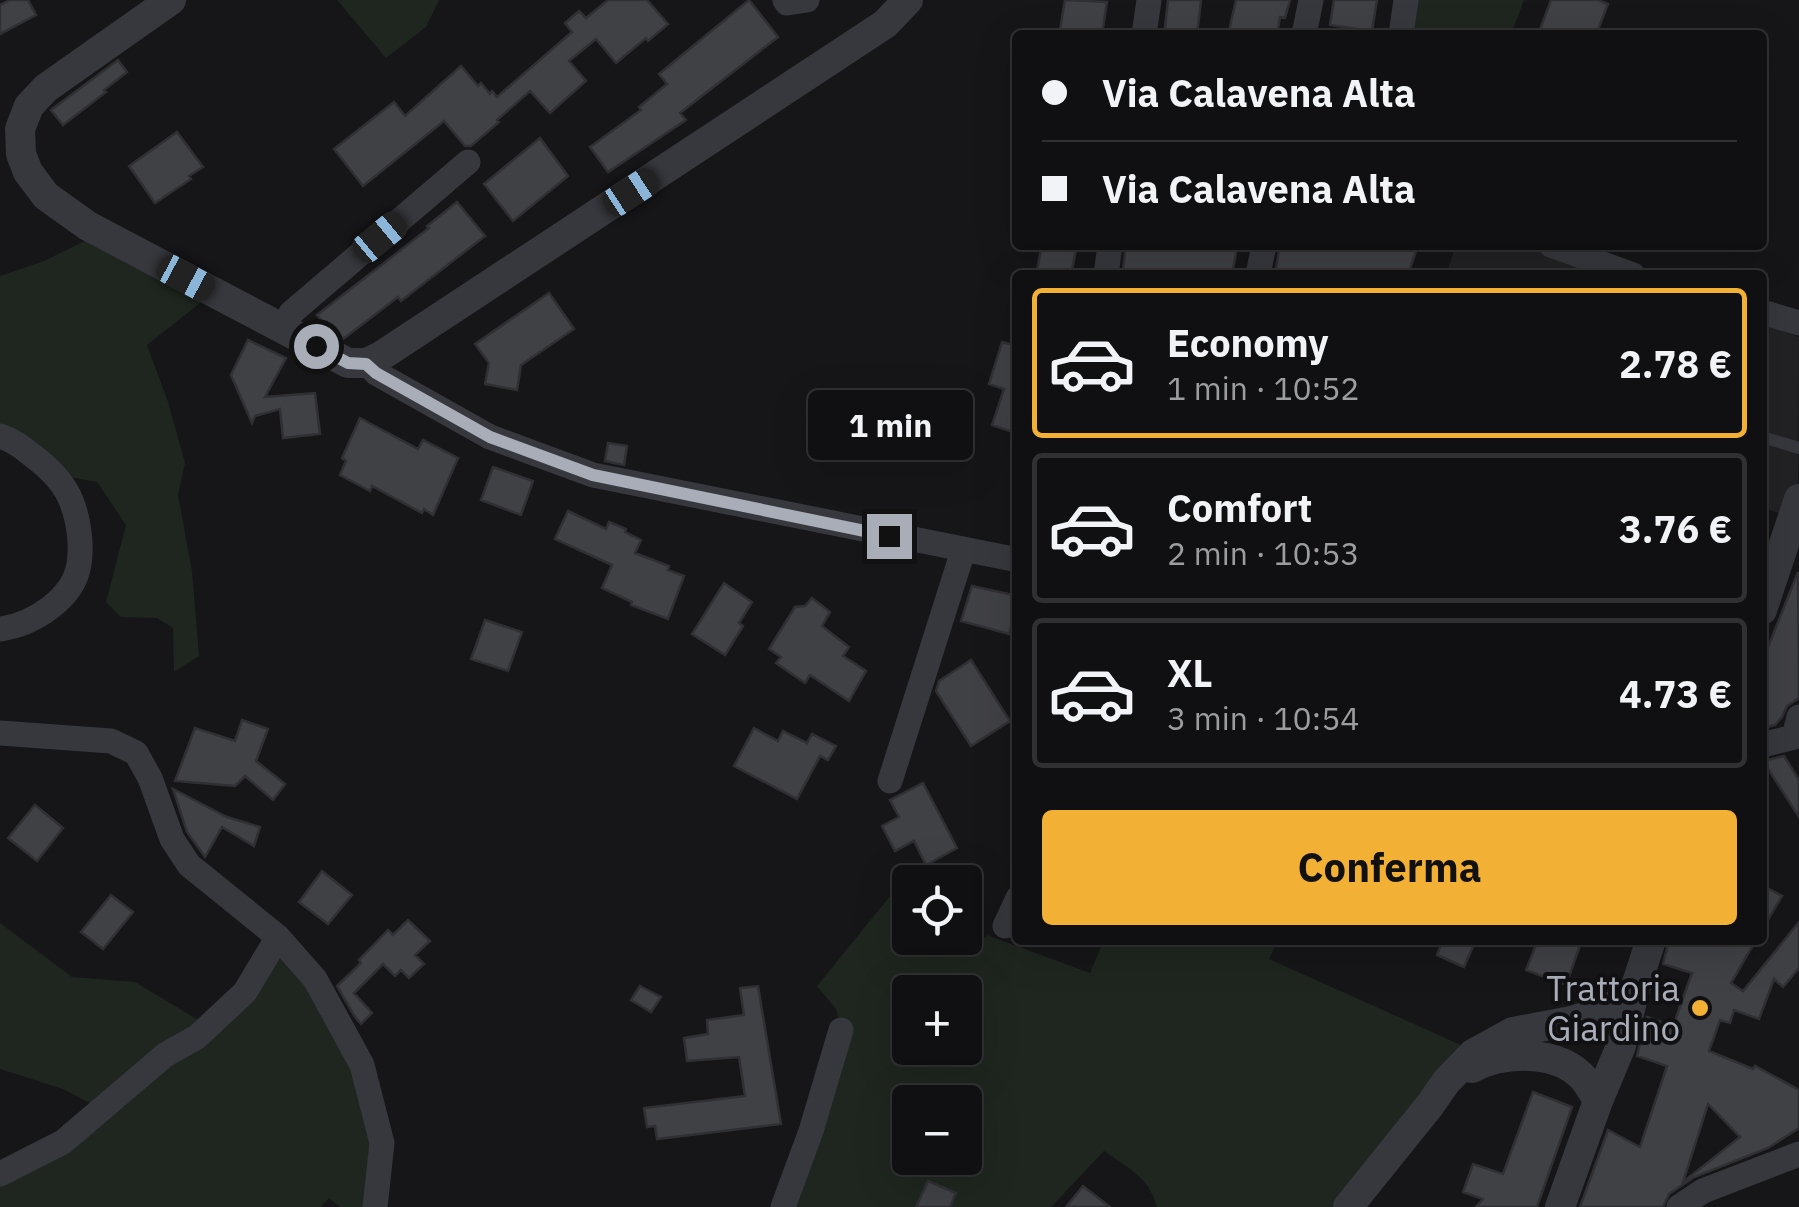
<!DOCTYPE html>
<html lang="it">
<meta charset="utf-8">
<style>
body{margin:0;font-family:"IBM Plex Sans",sans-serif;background:#1e1e20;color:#f1f3f6;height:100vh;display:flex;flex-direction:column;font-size:38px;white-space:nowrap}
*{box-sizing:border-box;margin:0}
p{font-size:32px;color:#9c9d9f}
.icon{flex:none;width:55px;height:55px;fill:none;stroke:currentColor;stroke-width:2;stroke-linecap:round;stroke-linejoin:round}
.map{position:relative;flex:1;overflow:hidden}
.details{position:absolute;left:1012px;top:270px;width:755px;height:675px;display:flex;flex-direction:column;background:#101012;border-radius:10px;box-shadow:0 10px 40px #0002,0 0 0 2px #303032}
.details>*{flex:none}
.guide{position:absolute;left:1012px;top:30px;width:755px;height:220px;border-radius:10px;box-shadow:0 10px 40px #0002,0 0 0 2px #303032;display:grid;align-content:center;height:220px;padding:0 30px;background:#101012}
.tools{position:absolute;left:892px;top:865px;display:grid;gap:20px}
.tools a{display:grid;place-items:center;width:90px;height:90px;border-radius:10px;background:#101012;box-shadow:0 10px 40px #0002,0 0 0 2px #303032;font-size:50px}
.end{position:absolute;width:45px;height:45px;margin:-22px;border:12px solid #a8adb8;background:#111;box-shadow:0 0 0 5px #111}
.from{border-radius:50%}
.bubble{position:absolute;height:70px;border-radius:10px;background:#101012;box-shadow:0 10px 40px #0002,0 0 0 2px #303032;font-size:32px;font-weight:700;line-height:70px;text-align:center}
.car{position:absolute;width:30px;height:60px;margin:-30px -15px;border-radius:12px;box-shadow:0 0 8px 2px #0007;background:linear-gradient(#222 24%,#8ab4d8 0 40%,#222 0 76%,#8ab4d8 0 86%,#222 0)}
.guide b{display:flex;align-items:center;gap:35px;height:95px;font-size:38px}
.guide b+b{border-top:2px solid #303032}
.guide i{width:25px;height:25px;background:#f1f3f6}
ul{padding:18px 0 0;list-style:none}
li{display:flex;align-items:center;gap:30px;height:150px;margin:0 20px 15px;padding:0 10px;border:5px solid #303032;border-radius:10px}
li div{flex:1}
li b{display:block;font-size:38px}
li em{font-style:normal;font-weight:700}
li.current{border-color:#f2b134}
li>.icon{width:90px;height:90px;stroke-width:1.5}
.primary-button{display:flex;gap:20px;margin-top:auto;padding:20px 30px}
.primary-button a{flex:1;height:115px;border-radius:10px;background:#f2b134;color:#111;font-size:40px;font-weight:700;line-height:115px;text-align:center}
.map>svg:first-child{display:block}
.built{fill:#222225}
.green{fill:#1e261f;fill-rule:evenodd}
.building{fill:#404145;stroke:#303034;stroke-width:2.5;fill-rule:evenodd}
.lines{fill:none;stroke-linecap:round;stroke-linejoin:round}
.service{stroke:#37383d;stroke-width:12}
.minor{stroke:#37383d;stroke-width:25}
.tertiary{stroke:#37383d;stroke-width:30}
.route{stroke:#a8adb8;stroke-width:12}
.poi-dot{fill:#f2b134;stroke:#111113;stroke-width:4}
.labels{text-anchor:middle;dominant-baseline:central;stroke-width:8;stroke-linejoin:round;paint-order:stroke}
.poi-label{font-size:35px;fill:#a8adb8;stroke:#111113;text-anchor:end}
</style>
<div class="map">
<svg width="1799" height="1207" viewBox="0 0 1799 1207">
<rect width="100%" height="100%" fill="#161618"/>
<!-- built -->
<path class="built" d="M1456 245H1531L1620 275H1446Z
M1763 324 1799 337 1798 519 1763 508Z"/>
<!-- green -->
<path class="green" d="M337 0H439L426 27 386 58Z
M1418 0H1524L1511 35H1414Z
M101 233 214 292 147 345 168 402 185 463 178 495 192 571 199 656 174 672 173 628 157 618 121 617 106 602 126 525 97 482 54 474 0 436V276L44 261Z
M895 890 910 898V938H965V929L985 938 987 935 1090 973 1104 940H1278L1269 959 1461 1045 1344 1207H1157C1149 1177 1128 1168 1104 1151L1051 1207H775L841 1026 836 1009 817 986ZM910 992H965V1048H910ZM910 1102H965V1158H910Z
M0 923 72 977 135 982 210 1027 278 935 364 1067 376 1207H340L329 1198 321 1207H0V1177L103 1110 63 1089 0 1069Z"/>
<!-- building -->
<path class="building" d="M10 0H28L36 15 0 34V5Z
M608 0H647L668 24 648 41 646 38 616 63 596 39 569 61 586 81 550 113 530 91 497 120 499 122 471 146H465L444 121 363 186 334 149 394 102 405 116 461 66 478 86 481 83 490 94 492 91 497 97 572 32 565 23 579 11 586 18Z
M749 0 778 37 680 113 686 120 608 172 590 147 641 110 639 107 667 84 659 74Z
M1065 0 1107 2 1102 35H1059Z
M1168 0H1201L1197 35H1164Z
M1236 0H1290L1285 18 1280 17 1277 35H1228Z
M1334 0H1377L1372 31 1330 25Z
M1551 0H1598L1608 4 1596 35H1538Z
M118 60 127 72 104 90 106 92 63 125 51 110Z
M177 132 203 167 189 176 191 179 155 203 129 166Z
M540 138 568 176 513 221 484 184Z
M457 202 485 236 401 301 398 297 343 339 332 333 317 315 429 228 427 226Z
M1042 245H1077L1071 275H1036Z
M1126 245H1224L1237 247 1232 275H1164L1123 269Z
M1280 245H1418L1408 275H1275Z
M549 293 574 329 521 365 517 390 485 384 489 363 475 344Z
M248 340 286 358 265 397 315 393 320 434 283 438 280 409 255 416 252 423 231 375Z
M1002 342 1018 346V434L992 425 1004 389 989 384Z
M360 418 418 449 423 440 458 458 433 515 424 509 422 513 372 486 370 491 340 475 346 461 342 458Z
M608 443 627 446 624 465 605 461Z
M493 467 533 481 521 515 481 500Z
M568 511 606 529 609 522 626 529 625 532 641 540 635 553 669 566 668 570 684 576 668 619 631 605 632 602 602 588 612 565 555 539Z
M1798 572 1799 698 1787 706 1782 717 1775 725 1762 728V662Z
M724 583 752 602 739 623 743 626 725 655 692 634Z
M972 586 1018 596V625L1012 623 1009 634 961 621Z
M812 598 830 612 822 626 849 647 843 656 866 671 849 701 810 675 805 683 776 663 781 657 769 649 795 607 805 606Z
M485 620 522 632 508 671 471 659Z
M971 660 1010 721 971 746 936 691 939 681Z
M242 720 268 729 256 761 285 784 273 800 245 776 235 786 175 781 195 728 235 741Z
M754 728 778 741 783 731 807 743 812 734 836 746 828 760 820 756 797 799 734 766Z
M1784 756 1799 780V817L1763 761Z
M923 783 957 848 926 865 914 841 895 851 882 826 899 817 890 800Z
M173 789 227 817 260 827 254 846 222 827 205 857 187 832Z
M35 805 63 828 37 861 8 838Z
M322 871 352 895 328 924 299 902Z
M1762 885 1782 896 1762 930Z
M111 895 133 912 103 949 81 932Z
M408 920 430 941 415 955 424 964 409 978 401 970 395 976 383 964 354 993 372 1013 361 1024 355 1017 337 986 361 963 359 960 388 930 393 935Z
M1799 922V968L1783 987 1774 979 1759 1019 1734 1010 1730 1023 1720 1020 1709 1051 1753 1069 1755 1066 1799 1090V1128L1768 1148 1694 1177 1669 1194 1663 1207H1580L1608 1130 1640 1147 1667 1066 1637 1056 1647 1017 1673 1026 1692 973 1663 964 1669 940H1756L1731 983 1743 991ZM1708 1104 1740 1137 1683 1182Z
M1443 940H1476L1464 967 1437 955Z
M1538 940H1582L1566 985 1526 970Z
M640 986 661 997 651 1012 631 1000Z
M758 986 781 1124 657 1139 655 1126 647 1127 644 1108 745 1096 739 1057 687 1061 684 1038 708 1034 707 1020 744 1015 740 988Z
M1533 1092 1572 1107 1537 1207H1476L1483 1199 1463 1192 1473 1164 1503 1174Z
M928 1181 956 1193 950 1207H916Z
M1083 1186 1110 1207H1066Z"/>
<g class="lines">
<!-- service -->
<path class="service" d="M1762 437 1799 448"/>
<!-- minor -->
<path class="minor" d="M785 0 787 3 807 0
M1144 35 1149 0
M1304 35 1311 0
M1401 35 1406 0
M1551 245 1633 275
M1106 275 1110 245
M1258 275 1264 245
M1762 312 1799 323
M284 329 291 313 468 162
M366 363 376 373 490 437 593 475 1018 560
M0 436C13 440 23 448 33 456 49 468 65 483 72 503 79 521 82 545 79 564 74 599 32 625 0 629
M0 733 111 741 136 753 150 778 172 839 189 865 278 937 315 979 362 1065 382 1143 375 1207
M1762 745 1794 737 1799 717
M890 781 963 551
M1005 926 1018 898
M0 1174 63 1142 165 1055 197 1037 245 992 278 937
M783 1207 811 1131 841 1030
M1679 1207 1703 1191 1799 1154"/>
<!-- tertiary -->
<path class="tertiary" d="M171 0 46 88 29 106 20 129 21 154 28 172 46 196 88 226 348 363H366L381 356 885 24 908 0
M1762 610 1799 499
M1472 1068C1504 1051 1559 1049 1585 1080 1590 1086 1594 1094 1598 1101
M1348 1207 1430 1105 1446 1082 1473 1054 1513 1032 1571 1021 1610 1009 1635 989
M1560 1207 1598 1101 1621 1046 1635 989 1651 940"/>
</g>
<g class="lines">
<!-- route -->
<path class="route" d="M316 346 348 363 366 364 376 373 490 437 593 475 889 536"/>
</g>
<!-- markers -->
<circle class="poi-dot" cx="1700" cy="1008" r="10"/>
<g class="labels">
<!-- poi labels -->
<g class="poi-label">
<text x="1680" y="988">Trattoria<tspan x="1680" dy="40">Giardino</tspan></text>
</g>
</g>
</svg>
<div class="tools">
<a><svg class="icon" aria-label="locate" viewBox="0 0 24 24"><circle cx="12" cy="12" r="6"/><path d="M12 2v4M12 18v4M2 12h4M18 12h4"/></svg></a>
<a>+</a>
<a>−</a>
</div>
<i class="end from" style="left:316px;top:346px"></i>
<i class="end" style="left:889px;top:536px"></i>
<div class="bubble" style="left:808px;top:390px;width:165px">1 min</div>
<i class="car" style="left:631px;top:192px;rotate:57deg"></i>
<i class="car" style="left:380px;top:237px;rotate:50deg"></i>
<i class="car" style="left:186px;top:278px;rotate:118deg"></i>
<div class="guide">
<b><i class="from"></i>Via Calavena Alta</b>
<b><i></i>Via Calavena Alta</b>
</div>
<section class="details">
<ul>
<li class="current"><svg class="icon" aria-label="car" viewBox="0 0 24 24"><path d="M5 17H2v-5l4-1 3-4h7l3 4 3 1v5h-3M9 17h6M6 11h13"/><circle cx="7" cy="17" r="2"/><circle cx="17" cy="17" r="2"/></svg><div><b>Economy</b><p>1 min · 10:52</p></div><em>2.78 €</em></li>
<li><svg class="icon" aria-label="car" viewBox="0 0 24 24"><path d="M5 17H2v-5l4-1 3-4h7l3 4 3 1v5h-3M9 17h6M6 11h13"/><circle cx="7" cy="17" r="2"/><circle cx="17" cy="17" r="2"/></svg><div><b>Comfort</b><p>2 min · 10:53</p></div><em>3.76 €</em></li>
<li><svg class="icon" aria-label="car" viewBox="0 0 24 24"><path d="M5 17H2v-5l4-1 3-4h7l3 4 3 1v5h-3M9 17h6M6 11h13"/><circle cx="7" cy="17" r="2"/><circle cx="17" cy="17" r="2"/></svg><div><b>XL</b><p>3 min · 10:54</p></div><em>4.73 €</em></li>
</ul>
<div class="primary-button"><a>Conferma</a></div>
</section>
</div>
